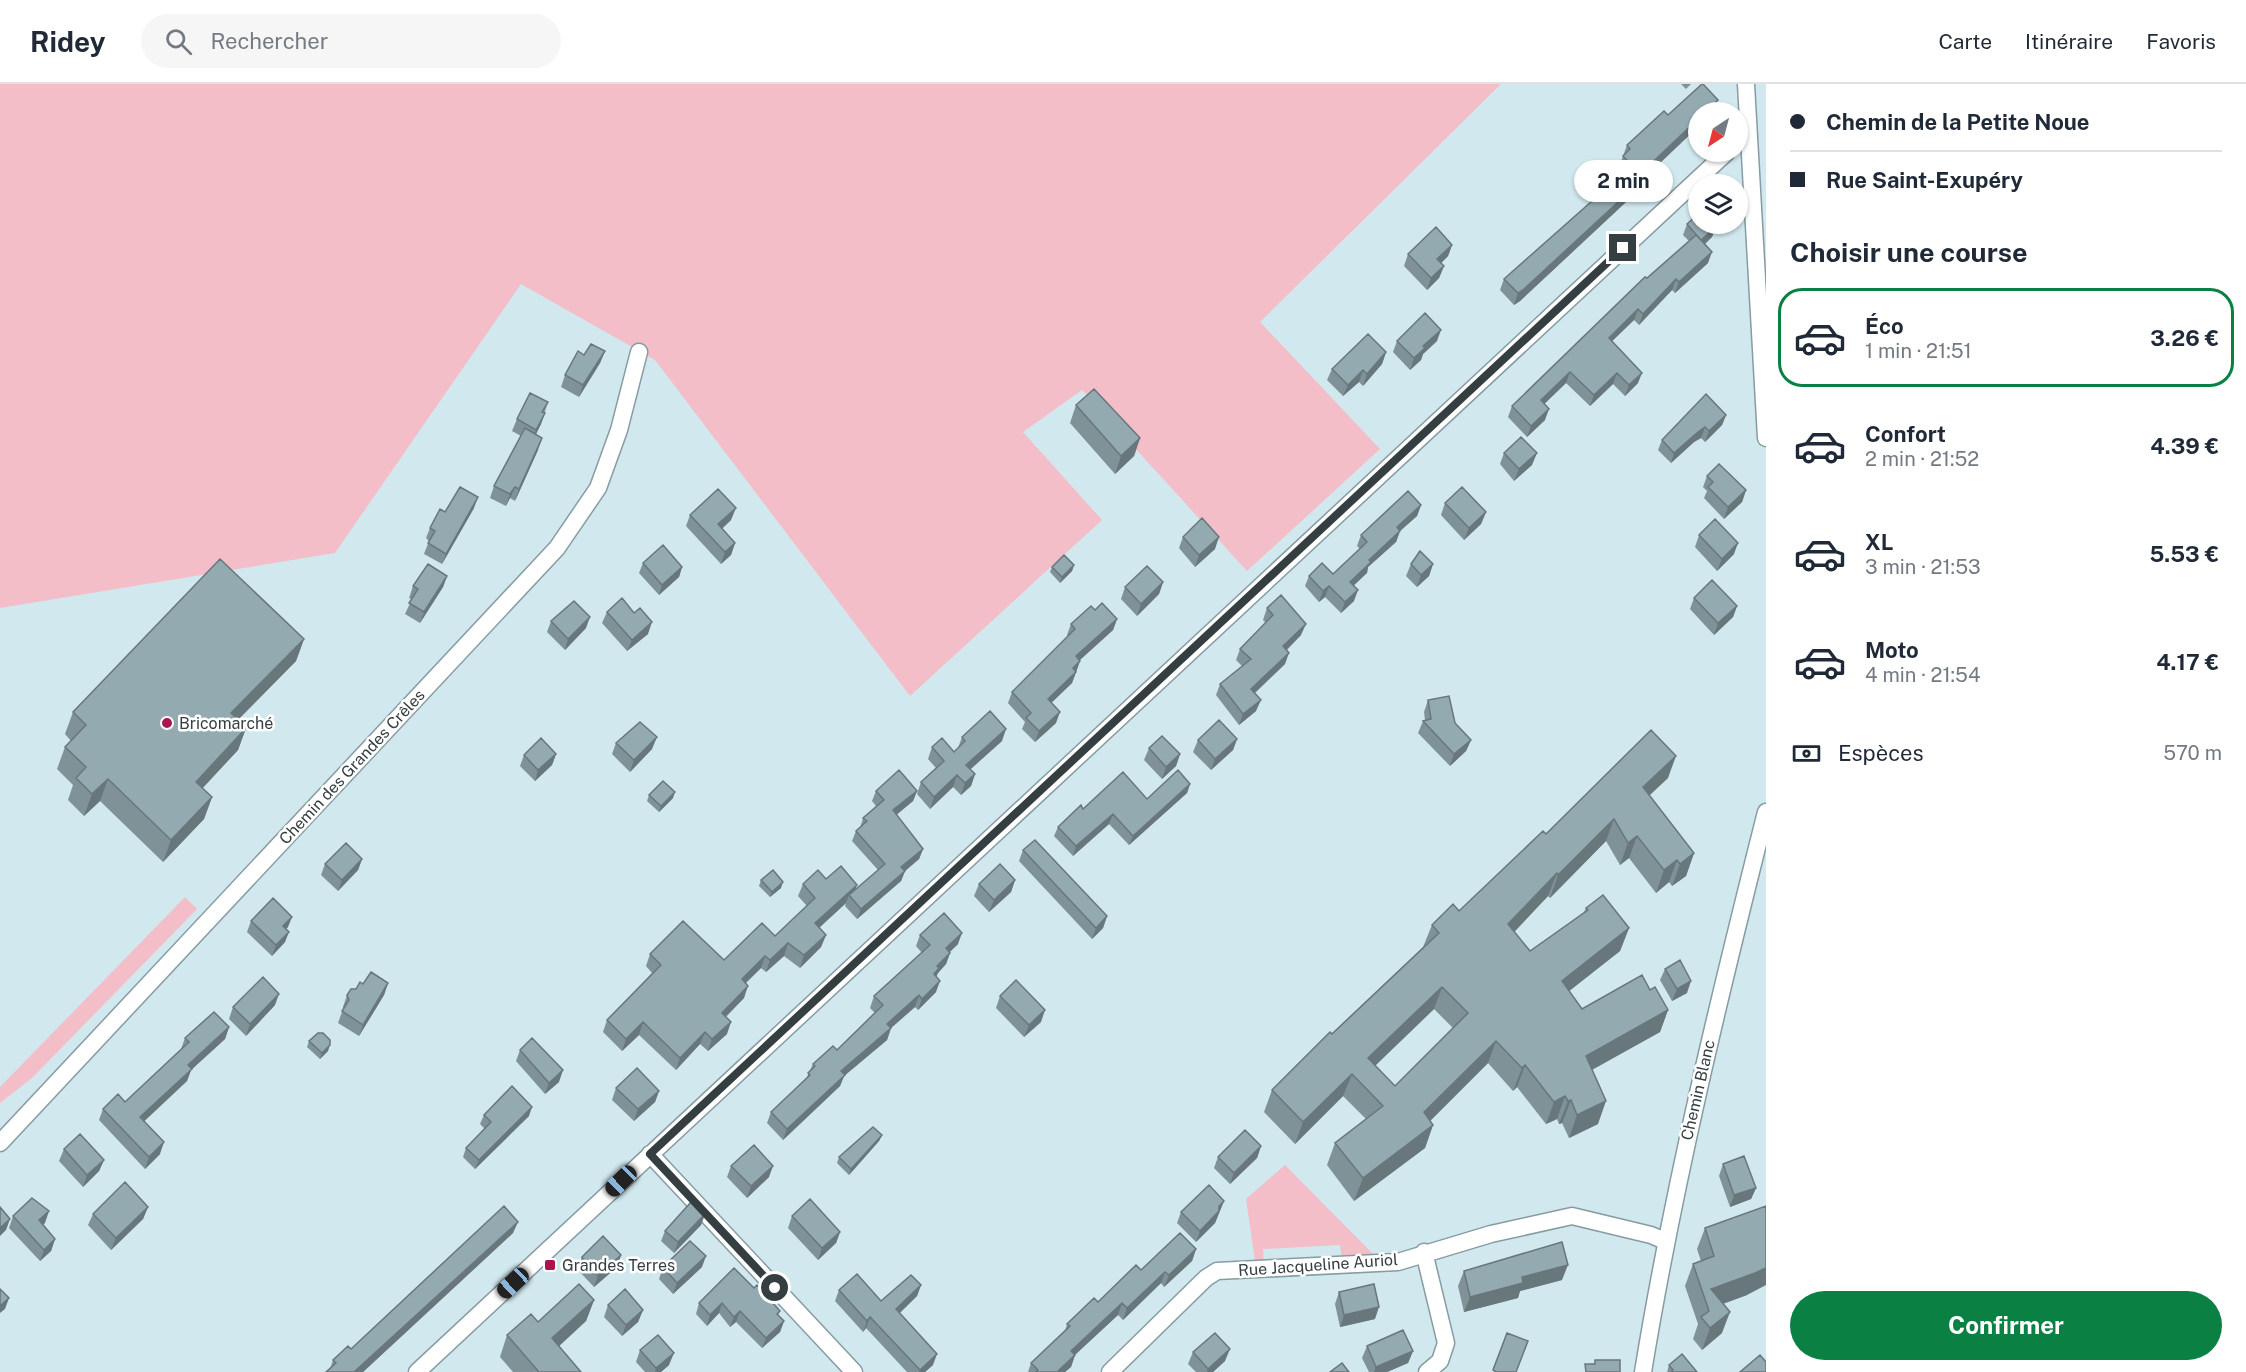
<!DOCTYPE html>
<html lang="fr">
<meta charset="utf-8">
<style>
body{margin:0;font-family:"Public Sans",sans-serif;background:#f6f6f7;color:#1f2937;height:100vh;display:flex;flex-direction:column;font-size:22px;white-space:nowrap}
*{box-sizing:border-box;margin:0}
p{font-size:20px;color:#747a83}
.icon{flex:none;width:33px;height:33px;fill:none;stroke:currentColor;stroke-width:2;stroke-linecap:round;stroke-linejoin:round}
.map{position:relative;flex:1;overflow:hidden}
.details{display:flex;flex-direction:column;background:#fff;width:480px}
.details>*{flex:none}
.hud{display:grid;align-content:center;height:132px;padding:0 24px;background:#fff}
.needle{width:39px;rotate:216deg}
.fabs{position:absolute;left:1688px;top:18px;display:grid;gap:12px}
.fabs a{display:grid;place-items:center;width:60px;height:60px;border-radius:50%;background:#fff;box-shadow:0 2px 4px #0004;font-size:30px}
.end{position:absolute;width:27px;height:27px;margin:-14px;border:8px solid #353e41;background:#fff;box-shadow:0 0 0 3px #fff}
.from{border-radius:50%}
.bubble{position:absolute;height:42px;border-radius:21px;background:#fff;box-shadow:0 2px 4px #0004;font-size:20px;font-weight:700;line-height:42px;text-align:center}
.car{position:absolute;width:18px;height:36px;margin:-18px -9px;border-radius:8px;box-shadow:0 0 4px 2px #0007;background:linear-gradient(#222 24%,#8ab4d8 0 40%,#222 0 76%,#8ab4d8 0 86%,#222 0)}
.hud b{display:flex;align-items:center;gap:21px;height:57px;font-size:22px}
.hud b+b{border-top:2px solid #e0e1e3}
.hud i{width:15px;height:15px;background:#1f2937}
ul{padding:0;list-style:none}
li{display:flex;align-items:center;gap:18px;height:99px;margin:0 12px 9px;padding:0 12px;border:3px solid transparent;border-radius:24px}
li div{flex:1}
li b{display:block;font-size:22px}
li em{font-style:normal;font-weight:700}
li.selected{border-color:#0b8043}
li>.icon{width:54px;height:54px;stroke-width:1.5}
h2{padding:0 24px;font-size:27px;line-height:72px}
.pay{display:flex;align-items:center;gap:15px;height:66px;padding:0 24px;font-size:22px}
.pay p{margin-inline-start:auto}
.action{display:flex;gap:12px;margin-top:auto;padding:12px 24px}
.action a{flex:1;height:69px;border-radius:36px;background:#0b8043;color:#fff;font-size:24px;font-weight:700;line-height:69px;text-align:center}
header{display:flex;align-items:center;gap:36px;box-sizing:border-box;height:84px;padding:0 30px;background:#fff;border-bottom:2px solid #e0e1e3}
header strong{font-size:28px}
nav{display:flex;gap:33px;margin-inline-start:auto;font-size:21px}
.search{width:420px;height:54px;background:#f6f6f7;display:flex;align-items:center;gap:15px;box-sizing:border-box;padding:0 21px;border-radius:33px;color:#747a83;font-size:22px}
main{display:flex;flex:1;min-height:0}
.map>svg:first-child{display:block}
.green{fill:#f3bec8}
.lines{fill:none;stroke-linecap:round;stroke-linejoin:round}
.street-casing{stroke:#869ba2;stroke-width:19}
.street{stroke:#fff;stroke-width:16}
.wall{fill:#7f9298;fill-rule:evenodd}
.shaded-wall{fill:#68777c}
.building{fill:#94aab1;stroke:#68777c;stroke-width:1.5;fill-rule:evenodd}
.route{stroke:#353e41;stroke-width:8}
.poi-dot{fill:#a8154f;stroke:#fff;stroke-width:2}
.labels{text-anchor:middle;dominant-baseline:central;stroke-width:5;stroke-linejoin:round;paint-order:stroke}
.poi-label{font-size:16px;fill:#353e41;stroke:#fff;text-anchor:start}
.street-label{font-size:16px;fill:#353e41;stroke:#fff}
</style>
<header>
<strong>Ridey</strong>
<div class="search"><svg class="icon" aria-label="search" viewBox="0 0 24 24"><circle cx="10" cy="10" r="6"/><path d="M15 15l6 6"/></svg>Rechercher</div>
<nav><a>Carte</a><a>Itinéraire</a><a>Favoris</a></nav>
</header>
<main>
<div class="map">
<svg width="1766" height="1288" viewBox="0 0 1766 1288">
<rect width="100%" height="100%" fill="#d1e8ef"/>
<!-- green -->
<path class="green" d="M0 0H1501L1260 238 1380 365 1247 487 1082 306 1023 348 1102 436 910 612 655 276 521 200 335 469 0 524Z
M185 813 197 825 32 994 0 1019V1003Z
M1285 1081 1374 1171 1342 1176 1340 1161 1263 1165 1264 1180 1255 1177 1246 1115Z"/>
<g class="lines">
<!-- street casing -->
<g class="street-casing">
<path id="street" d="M1746 0 1766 354
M0 1059 557 464 598 404 619 346 639 268
M650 1070 854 1288
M1424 1168 1446 1259 1440 1277 1427 1288
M417 1288 1727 68
M1110 1288 1206 1194 1217 1187 1398 1178 1491 1150 1572 1132 1651 1151 1665 1157
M1643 1288C1674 1099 1719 914 1766 728"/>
</g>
<!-- street -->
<use href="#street" class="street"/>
</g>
<!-- wall -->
<path class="wall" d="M1681 0H1691L1686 5Z
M1664 27 1636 102 1619 83 1627 61Z
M1630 107 1626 118 1520 217 1514 221 1500 206 1504 195Z
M1687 140 1716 143 1712 153 1705 160 1708 179 1675 209 1672 206 1639 241 1634 236 1612 257 1638 299 1625 312 1613 300 1590 322 1566 299 1544 320 1545 336 1527 353 1508 333 1512 322 1647 194 1689 157 1683 151Z
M1452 161 1448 172 1441 179 1444 182 1439 194 1427 206 1404 182 1408 170Z
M1397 257H1437L1423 270 1421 276 1410 286 1393 268Z
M605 267 600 279 579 313 561 303 565 291 584 271Z
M1386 268 1382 280 1363 302 1359 298 1343 312 1327 296 1332 285Z
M548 318 541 340 536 350 538 366 515 417 510 414 506 422 490 414 494 402 521 352 512 347 517 335Z
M1076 321 1140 354 1134 372 1115 390 1070 339Z
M1726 331 1722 341 1705 358 1701 354 1694 358 1671 379 1658 366 1662 356Z
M1504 369 1532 381 1514 397 1500 380Z
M1707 392 1746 406 1742 418 1724 435 1704 414 1707 407 1703 403Z
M1445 419 1486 428 1481 440 1464 456 1441 431Z
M1421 421 1417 432 1400 447 1396 458 1368 483 1367 489 1353 501 1354 517 1341 529 1325 513 1319 518 1305 502 1309 492 1333 490 1360 465 1357 462 1361 451Z
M474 424 442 480 424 470 429 457 426 454 430 444 445 428Z
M690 431 731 436 722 445 735 459 731 471 721 480 686 442Z
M1699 451 1734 470 1717 487 1695 463Z
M1183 453 1215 465 1195 483 1179 464Z
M643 479 682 483 679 493 659 511 639 489Z
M1411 480H1433L1429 492 1417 503 1406 492Z
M1074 481 1072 487 1060 499 1050 488 1052 483Z
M447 492 443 503 420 539 405 530 412 515 409 514 413 502Z
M1163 498 1159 510 1137 532 1121 515 1125 503Z
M1694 514 1737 522 1733 533 1714 551 1690 525Z
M1267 524 1301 551 1287 566 1285 580 1255 609 1256 627 1239 641 1216 611 1220 600 1242 582 1236 576 1240 565 1266 539 1263 536Z
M1095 526 1117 535 1113 546 1080 576V577L1072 599 1051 619 1056 639 1035 658 1022 645 1025 638 1008 619 1012 608 1068 552 1067 551 1071 540Z
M607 528 634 529 648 550 627 567 602 539Z
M551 537 586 544 565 566 547 548Z
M304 555 296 577 238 636 246 644 238 666 202 704 212 713 204 735 163 778 100 717 84 732 68 716 73 701 57 685 65 663 71 657 65 650 73 628Z
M1428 616 1455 639 1471 656 1466 667 1450 682 1418 649 1423 637 1425 636 1424 628Z
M962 653 1002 657 970 685 975 690 971 702 961 711 953 703 930 725 917 710 921 698 936 684 928 675 932 663 954 668 958 664Z
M1237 655 1233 666 1211 686 1193 668 1198 656Z
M616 659 652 665 630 688 612 670Z
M1149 664 1180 670 1176 682 1162 695 1144 676Z
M556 670 552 681 535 697 520 682 524 671Z
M1668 694 1649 712 1694 769 1686 792 1672 802 1669 798 1656 809 1629 774 1620 781 1606 757 1550 814 1548 812 1514 848 1530 867 1584 828 1586 824 1629 844 1620 867 1569 907 1582 925 1650 906 1668 926 1660 948 1592 986 1598 1040 1569 1054 1562 1039 1559 1040 1557 1035 1546 1040 1517 1003 1513 1007 1488 979 1430 1037 1433 1041 1425 1064 1354 1117 1327 1081 1335 1059 1366 1035 1343 1012 1295 1060 1264 1028 1272 1006 1423 863 1432 841 1459 827 1546 750ZM1434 925 1453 944 1395 1002 1375 982Z
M1190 700 1187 709 1129 761 1109 740 1073 772 1054 752 1058 743 1083 725 1147 715Z
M876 707H917L913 717 896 731 923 765 919 775 905 787 901 797 857 835 845 822 846 819 819 844 826 851 821 863 800 884 784 872 766 888 761 884 746 899 744 914 726 933 727 950 708 967 700 960 676 986 639 951 622 967 603 948 607 936 652 889 646 882 650 870 724 876 775 852 807 822 798 812 803 800 826 795 856 805 878 786 852 757 856 747 860 744 863 734 876 722 872 717Z
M649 711 673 714 659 728 647 717Z
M1023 766 1107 832 1103 844 1092 855 1019 777Z
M362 775 358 786 338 807 321 791 325 780Z
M761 796 781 804 770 813 759 802Z
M1015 796 1011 808 989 828 974 812 979 800Z
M251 837 288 843 286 845 285 858 272 872 247 848Z
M920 851 958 860 950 868V869L946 880 938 889 936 892V908L918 926 915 923 891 944 887 956 844 992 840 1002 783 1056 767 1039 771 1028 806 995 813 980 837 966 875 929 870 924 874 912 922 869 916 862Z
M1665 885 1687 909 1672 917 1660 896Z
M388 899 384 911 359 952 338 939 343 925V923L347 911 363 900Z
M1000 912 1041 938 1024 953 996 924Z
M275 921 246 952 229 935 233 923Z
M229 943 225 955 191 986 187 997 144 1037 160 1070 145 1085 99 1036 103 1025 125 1018 181 965 185 954Z
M309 957 328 967 320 975 307 963Z
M520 966 559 998 545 1010 516 977Z
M616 1004 659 1007 655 1018 634 1037 612 1016Z
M484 1031 529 1032 475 1085 463 1073 466 1064 485 1045 480 1040Z
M882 1051 879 1057 849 1091 837 1079 839 1073Z
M1261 1062 1257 1074 1230 1100 1214 1084 1218 1073Z
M64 1065 104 1076 99 1087 83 1103 59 1077Z
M1723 1080 1756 1104 1751 1115 1730 1123 1719 1092Z
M731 1082 769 1093 747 1114 727 1093Z
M1224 1117 1215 1139 1196 1158 1177 1139 1181 1128Z
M148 1123 143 1135 111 1166 88 1141 93 1130Z
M705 1130 701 1141 674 1169 661 1157 665 1147Z
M13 1132 45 1139 43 1140 55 1155 51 1167 40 1177 9 1144Z
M792 1132 840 1148 836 1159 818 1176 788 1144Z
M1705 1144 1747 1211 1723 1220 1722 1249 1702 1266 1693 1255 1698 1240 1685 1202 1693 1180 1701 1177 1697 1165Z
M513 1149 363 1288H326L330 1285 333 1276 351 1265Z
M1196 1165 1192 1177 1164 1203 1161 1199 1123 1236 1118 1231 1075 1271 1071 1283 1065 1288H1028L1031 1279 1065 1247 1067 1240 1098 1218Z
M621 1171 617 1183 594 1203 577 1185 582 1173Z
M663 1183H702L673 1210 659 1195Z
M1464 1187 1562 1196 1520 1207 1518 1214 1464 1228 1458 1202Z
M921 1201 917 1212 900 1229 933 1281 925 1288H907L866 1244 863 1248 835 1217 839 1206 881 1217Z
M754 1204 780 1227 778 1231 784 1237 780 1248 762 1264 736 1238 730 1243 719 1229 707 1242 696 1230 699 1219Z
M1339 1208 1375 1235 1340 1243 1335 1220Z
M594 1216 586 1237 559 1262 581 1288H513L500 1273 507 1251Z
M608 1221 643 1226 638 1238 622 1252 604 1233Z
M1367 1262 1413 1267 1408 1279 1387 1288H1369L1362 1274Z
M640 1266 669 1281 661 1288H645L636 1278Z
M1193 1268 1225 1277 1213 1288H1196L1188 1280Z
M1669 1281 1697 1288H1667Z"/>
<!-- shaded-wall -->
<path class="shaded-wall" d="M1718 16 1714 28H1705Z
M1698 35V43L1636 102 1640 90Z
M1630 107 1626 118 1520 217 1514 221 1518 209Z
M1716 143 1712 153 1697 167 1701 156Z
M1452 161 1448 172 1433 187 1437 175Z
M1712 168 1708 179 1675 209 1679 198Z
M1444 182 1439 194 1427 206 1431 194Z
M1676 195 1672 206 1639 241 1643 230Z
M1638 225 1634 236 1605 264 1609 254Z
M1441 246 1437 257 1423 270 1421 276 1410 286 1414 274 1423 262Z
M605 267 600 279 579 313 583 301Z
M1386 268 1382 280 1363 302 1367 290Z
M1363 286 1359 298 1343 312 1348 301Z
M1570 288 1566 299 1537 327 1541 316Z
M1617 289 1613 300 1590 322 1594 311Z
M1642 289 1638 299 1625 312 1629 301Z
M1549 325 1545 336 1527 353 1531 342Z
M545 329 541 340 532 358 536 346Z
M1726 331 1722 341 1705 358 1709 347Z
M1705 343 1701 354 1694 358 1671 379 1674 369 1698 348Z
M542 354 538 366 515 417 519 405Z
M1140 354 1134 372 1115 390 1121 372Z
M1537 369 1532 381 1514 397 1519 385Z
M515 403 510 414 506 422 510 410Z
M1746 406 1742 418 1724 435 1728 423Z
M478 413 474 424 442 480 446 470Z
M1421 421 1417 432 1400 447 1396 458 1368 483 1367 489 1346 509 1350 498 1397 443Z
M736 424 731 436 713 452 718 440Z
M1486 428 1481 440 1464 456 1469 444Z
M1219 453 1215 465 1195 483 1199 471Z
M735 459 731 471 721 480 725 468Z
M1738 459 1734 470 1717 487 1722 475Z
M1433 480 1429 492 1417 503 1421 491Z
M1074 481 1072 487 1060 499 1062 493Z
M682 483 679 493 659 511 662 501Z
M447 492 443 503 420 539 424 528Z
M1163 498 1159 510 1137 532 1141 520Z
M1329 502 1325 513 1319 518 1323 507Z
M1358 506 1354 517 1341 529 1345 518Z
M1737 522 1733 533 1714 551 1718 539Z
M590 533 586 544 565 566 568 555Z
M1117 535 1113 546 1072 583 1076 572Z
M652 538 648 550 627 567 632 556Z
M1306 540 1301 551 1279 573 1283 562Z
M304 555 296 577 223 651 231 629Z
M1289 569 1285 580 1247 616 1251 605Z
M1080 577 1076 588 1073 584Z
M1076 588 1072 599 1044 626 1048 615Z
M1261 616 1256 627 1239 641 1243 630Z
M1060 628 1056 639 1035 658 1039 647Z
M246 644 238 666 188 720 196 698Z
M1006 645 1002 657 962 693 966 681Z
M657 653 652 665 630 688 634 676Z
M1237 655 1233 666 1211 686 1215 675Z
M1471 656 1466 667 1450 682 1454 670Z
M556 670 552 681 535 697 538 686Z
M1180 670 1176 682 1162 695 1166 683Z
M1676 672 1668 694 1634 725 1643 703Z
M975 690 971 702 961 711 965 699Z
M957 691 953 703 930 725 934 713Z
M108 695 100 717 84 732 92 710Z
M1190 700 1187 709 1129 761 1133 752Z
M917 707 913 717 889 737 893 726Z
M675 708 673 714 659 728 661 722Z
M212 713 204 735 163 778 171 756Z
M1113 730 1109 740 1073 772 1076 762Z
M1614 735 1606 757 1550 814 1558 791Z
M1637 752 1629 774 1620 781 1628 759Z
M923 765 919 775 905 787 901 797 857 835 861 825 901 783Z
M1694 769 1686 792 1672 802 1680 780Z
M362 775 358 786 338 807 342 796Z
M1677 776 1669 798 1656 809 1664 786Z
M1557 789 1548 812 1500 863 1508 840Z
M1015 796 1011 808 989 828 994 816Z
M783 798 781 804 770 813 772 808Z
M857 801 853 813 849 811 846 819 810 852 815 839Z
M1107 832 1103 844 1092 855 1096 844Z
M292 833 288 843 279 852 283 842Z
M1629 844 1620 867 1554 919 1562 897Z
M289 848 285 858 272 872 276 861Z
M962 849 958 860 941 876 946 864Z
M826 851 821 863 800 884 804 871Z
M788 859 784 872 766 888 770 876Z
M950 869 946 880 938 889 935 896 930 901 937 882Z
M765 872 761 884 737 907 742 895Z
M940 897 936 908 918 926 922 915Z
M1691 897 1687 909 1672 917 1677 905Z
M388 899 384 911 359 952 363 941Z
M748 902 744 914 717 941 722 929Z
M1442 903 1434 925 1359 997 1368 974Z
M279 910 275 921 246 952 250 940Z
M919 911 915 923 883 951 891 944 887 956 844 992 840 1002 783 1056 787 1045 841 987 887 940Z
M1045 926 1041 938 1024 953 1029 941Z
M1668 926 1660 948 1577 994 1586 972Z
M643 938 639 951 622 967 626 955Z
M731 938 727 950 708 967 712 955Z
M229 943 225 955 191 986 187 997 136 1045 140 1033 188 981Z
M705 948 700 960 676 986 680 974Z
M1496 957 1488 979 1416 1051 1424 1028Z
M330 961 328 967 320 975 322 969Z
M1525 981 1517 1003 1513 1007 1522 984Z
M563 986 559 998 545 1010 549 999Z
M1352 990 1343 1012 1295 1060 1303 1038Z
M659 1007 655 1018 634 1037 638 1025Z
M1565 1012 1557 1035 1546 1040 1554 1018Z
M1571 1016 1562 1039 1559 1040 1568 1017Z
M1606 1017 1598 1040 1569 1054 1577 1031Z
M532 1023 529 1032 475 1085 479 1076Z
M1433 1041 1425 1064 1354 1117 1363 1094Z
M882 1051 879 1057 849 1091 851 1085Z
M164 1058 160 1070 145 1085 149 1073Z
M1261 1062 1257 1074 1230 1100 1234 1089Z
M104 1076 99 1087 83 1103 87 1091Z
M773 1082 769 1093 747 1114 751 1102Z
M1756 1104 1751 1115 1730 1123 1734 1111Z
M1224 1117 1215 1139 1196 1158 1200 1147Z
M148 1123 143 1135 111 1166 116 1154Z
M49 1127 45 1139 35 1148 39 1136Z
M705 1130 701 1141 674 1169 678 1158Z
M10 1135 6 1146 0 1152V1144Z
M518 1138 513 1149 363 1288H354Z
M840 1148 836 1159 818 1176 822 1164Z
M55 1155 51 1167 40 1177 44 1166Z
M1196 1165 1192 1177 1164 1203 1169 1191Z
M621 1171 617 1183 594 1203 598 1192Z
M706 1172 702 1183 673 1210 677 1199Z
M1568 1181 1562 1196 1520 1207 1518 1214 1464 1228 1470 1213 1522 1193Z
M1766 1184V1201L1747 1211 1708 1225 1711 1205Z
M1165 1188 1161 1199 1123 1236 1127 1224Z
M921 1201 917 1212 892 1236 896 1225Z
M9 1214 5 1225 0 1229V1222Z
M594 1216 586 1237 544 1276 552 1254Z
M722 1219 719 1229 707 1242 710 1231Z
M1122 1219 1118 1231 1067 1278 1071 1267Z
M1379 1223 1375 1235 1340 1243 1344 1231Z
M643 1226 638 1238 622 1252 626 1241Z
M740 1227 736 1238 730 1243 734 1233Z
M1730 1228 1722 1249 1702 1266 1710 1244Z
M870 1233 866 1244 863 1248 867 1237Z
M784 1237 780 1248 762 1264 766 1254Z
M1230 1265 1225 1277 1213 1288H1207L1208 1285Z
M1413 1267 1408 1279 1387 1288H1374L1376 1283Z
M674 1269 669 1281 661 1288H655L656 1284Z
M937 1270 933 1281 925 1288H919L920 1286Z
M1075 1271 1071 1283 1065 1288H1057Z"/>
<!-- building -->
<path class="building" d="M1702 0H1703L1718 16 1705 28H1698V35L1640 90 1623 72 1630 65 1627 61 1664 27 1668 31Z
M1618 94 1630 107 1524 205 1518 209 1504 195Z
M1698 130V140H1713L1716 143 1701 156 1712 168 1679 198 1676 195 1643 230 1638 225 1609 254 1642 289 1629 301 1617 289 1594 311 1570 288 1541 316 1549 325 1531 342 1512 322 1645 193 1647 194 1696 151 1701 156 1687 140Z
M1436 143 1452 161 1437 175 1444 182 1431 194 1408 170Z
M1425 229 1441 246 1423 262 1425 264 1414 274 1397 257Z
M1368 250 1386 268 1367 290 1363 286 1348 301 1332 285Z
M591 260 605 267 583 301 565 291 578 267 584 271Z
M1094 305 1140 354 1121 372 1076 321Z
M530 309 548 318 542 328 545 329 536 346 517 335Z
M1706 310 1726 331 1709 347 1705 343 1698 348 1674 369 1662 356Z
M525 344 542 354 519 405 515 403 510 410 494 402Z
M1521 353 1537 369 1519 385 1504 369Z
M1719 380 1746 406 1728 423 1708 403 1713 398 1707 392Z
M460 403 478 413 446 470 428 459 435 447 430 444 440 425 445 428Z
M1462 403 1486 428 1469 444 1445 419Z
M718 405 736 424 718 440 735 459 725 468 690 431Z
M1408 407 1421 421 1397 443 1400 447 1369 476 1371 478 1350 498 1358 506 1345 518 1329 502 1323 507 1309 492 1322 479 1333 490 1367 458 1361 451Z
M1202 434 1219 453 1199 471 1183 453Z
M1715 435 1738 459 1722 475 1699 451Z
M663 461 682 483 662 501 643 479Z
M1420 467 1433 480 1421 491 1411 480Z
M1064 471 1074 481 1062 493 1052 483Z
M220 475 304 555 231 629 246 644 196 698 212 713 171 756 108 695 92 710 76 694 86 683 65 663 86 641 73 628Z
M428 480 447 492 424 528 409 519 418 505 413 502Z
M1147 482 1163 498 1141 520 1125 503Z
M1712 496 1737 522 1718 539 1694 514Z
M1281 511 1306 540 1283 562 1289 569 1251 605 1261 616 1243 630 1220 600 1251 575 1240 565 1273 531 1267 524Z
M622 514 634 529 640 524 652 538 632 556 607 528Z
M574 517 590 533 568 555 551 537Z
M1102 519 1117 535 1076 572 1080 577 1073 584 1076 588 1048 615 1060 628 1039 647 1026 634 1031 629 1012 608 1075 545 1071 540 1091 522 1095 526Z
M1449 612 1455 639 1471 656 1454 670 1423 637 1431 635 1428 616Z
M990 627 1006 645 966 681 975 690 965 699 957 691 934 713 921 698 944 677 932 663 942 654 954 668 965 657 962 653Z
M1219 636 1237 655 1215 675 1198 656Z
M640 638 657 653 634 676 616 659Z
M1651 646 1676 672 1643 703 1694 769 1680 780 1677 776 1664 786 1637 752 1628 759 1614 735 1558 791 1557 789 1508 840 1530 867 1588 826 1586 824 1603 811 1629 844 1562 897 1582 925 1642 891 1650 906 1655 903 1668 926 1586 972 1606 1017 1577 1031 1571 1016 1568 1017 1565 1012 1554 1018 1525 981 1522 984 1496 957 1424 1028 1433 1041 1363 1094 1335 1059 1383 1022 1352 990 1303 1038 1272 1006 1330 948 1332 950 1439 849 1432 841 1453 820 1459 827 1543 747 1546 750ZM1442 903 1468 929 1395 1002 1368 974Z
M1162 652 1180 670 1166 683 1149 664Z
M541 654 556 670 538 686 524 671Z
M899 686 917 707 893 726 923 765 901 783 905 787 861 825 849 811 885 780 856 747 867 737 863 734 884 716 876 707Z
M1178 686 1190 700 1133 752 1113 730 1076 762 1058 743 1081 721 1083 725 1123 688 1147 715Z
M663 697 675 708 661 722 649 711Z
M1035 756 1107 832 1096 844 1023 766Z
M346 759 362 775 342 796 325 780Z
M1000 780 1015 796 994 816 979 800Z
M841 782 857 801 815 839 826 851 804 871 788 859 770 876 765 872 742 895 748 902 722 929 731 938 712 955 705 948 680 974 643 938 626 955 607 936 661 881 650 870 683 837 724 876 762 839 775 852 815 814 803 800 818 786 826 795Z
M773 786 783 798 772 808 761 796Z
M273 814 292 833 283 842 289 848 276 861 251 837Z
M944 829 962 849 946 864 950 869 937 882 939 884 934 890 940 897 922 915 919 911 887 940 891 944 841 987 845 991 787 1045 771 1028 810 991 808 989 815 982 813 980 833 962 837 966 883 921 874 912 930 861 920 851Z
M1680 876 1691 897 1677 905 1665 885Z
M371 888 388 899 363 941 342 927 349 916 347 911 351 905H356L360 898 363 900Z
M263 893 279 910 250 940 233 923Z
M1016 896 1045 926 1029 941 1000 912Z
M214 928 229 943 188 981 192 985 140 1033 164 1058 149 1073 103 1025 118 1010 125 1018 189 958 185 954Z
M318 949H323L330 956V961L322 969 309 957Z
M532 954 563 986 549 999 520 966Z
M637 984 659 1007 638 1025 616 1004Z
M512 1002 532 1023 479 1076 466 1064 491 1038 484 1031Z
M873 1043 882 1051 851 1085 839 1073Z
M1245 1046 1261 1062 1234 1089 1218 1073Z
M80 1050 104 1076 87 1091 64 1065Z
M754 1061 773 1082 751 1102 731 1082Z
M1744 1072 1756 1104 1734 1111 1723 1080Z
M125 1098 148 1123 116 1154 93 1130Z
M1209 1101 1224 1117 1219 1122V1127L1200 1147 1181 1128Z
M32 1114 49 1127 39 1136 55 1155 44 1166 13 1132Z
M810 1115 840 1148 822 1164 792 1132Z
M691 1118 705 1130 678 1158 665 1147Z
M504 1122 518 1138 354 1288H326L336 1279 333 1276 348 1262 351 1265Z
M1766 1122V1184L1755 1189 1711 1205 1730 1228 1710 1244 1701 1233 1709 1227 1693 1180 1714 1172 1705 1144Z
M0 1123 10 1135 0 1144Z
M1180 1149 1196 1165 1169 1191 1165 1188 1127 1224 1122 1219 1071 1267 1075 1271 1057 1288H1035L1038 1286 1031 1279 1070 1242 1067 1240 1094 1214 1098 1218 1136 1181 1141 1186Z
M603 1152 621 1171 598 1192 582 1173Z
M690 1157 706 1172 677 1199 663 1183Z
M1562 1158 1568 1181 1522 1193 1523 1199 1470 1213 1464 1187Z
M734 1184 754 1204 757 1201 780 1227 777 1230 784 1237 766 1254 740 1227 734 1233 722 1219 710 1231 699 1219Z
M857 1190 881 1217 911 1191 921 1201 896 1225 937 1270 920 1286 870 1233 867 1237 839 1206Z
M579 1200 594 1216 552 1254 581 1288H539L507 1251 531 1230 538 1238Z
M1374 1200 1379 1223 1344 1231 1339 1208Z
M0 1205 9 1214 0 1222Z
M625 1205 643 1226 626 1241 608 1221Z
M1403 1246 1413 1267 1376 1283 1367 1262Z
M1215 1249 1230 1265 1208 1285 1193 1268Z
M1507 1249 1528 1257 1516 1288H1495V1287L1493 1286Z
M658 1251 674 1269 656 1284 640 1266Z
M1682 1270 1697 1288H1671L1673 1286 1669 1281Z
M1760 1271 1766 1278V1288H1740Z
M1595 1276H1620V1288H1586L1585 1280H1595Z
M1342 1279 1349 1288H1330Z"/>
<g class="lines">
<!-- route -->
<path class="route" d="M775 1204 650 1070 1623 164"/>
</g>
<!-- markers -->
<g class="poi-dot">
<circle cx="167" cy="639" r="6"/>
<rect x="544" y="1175" width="12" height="12" rx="3"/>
</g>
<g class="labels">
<!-- poi labels -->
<g class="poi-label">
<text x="179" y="639">Bricomarché</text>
<text x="562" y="1181">Grandes Terres</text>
</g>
<!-- street labels -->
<g class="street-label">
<text transform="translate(352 683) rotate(-47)">Chemin des Grandes Crêles</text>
<text transform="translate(1698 1006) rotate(-77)">Chemin Blanc</text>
<text transform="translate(1318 1181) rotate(-4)">Rue Jacqueline Auriol</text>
</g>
</g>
</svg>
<div class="fabs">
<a><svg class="needle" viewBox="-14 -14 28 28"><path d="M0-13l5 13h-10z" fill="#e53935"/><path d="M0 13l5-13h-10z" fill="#747a83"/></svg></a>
<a><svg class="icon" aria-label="layers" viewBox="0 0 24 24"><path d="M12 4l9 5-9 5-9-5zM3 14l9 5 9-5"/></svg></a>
</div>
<i class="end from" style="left:775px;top:1204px"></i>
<i class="end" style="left:1623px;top:164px"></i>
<div class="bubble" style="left:1574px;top:76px;width:99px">2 min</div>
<i class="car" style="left:621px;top:1097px;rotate:226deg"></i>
<i class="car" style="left:513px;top:1199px;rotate:227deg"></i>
</div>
<section class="details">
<div class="hud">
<b><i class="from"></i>Chemin de la Petite Noue</b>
<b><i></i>Rue Saint-Exupéry</b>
</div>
<h2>Choisir une course</h2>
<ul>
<li class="selected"><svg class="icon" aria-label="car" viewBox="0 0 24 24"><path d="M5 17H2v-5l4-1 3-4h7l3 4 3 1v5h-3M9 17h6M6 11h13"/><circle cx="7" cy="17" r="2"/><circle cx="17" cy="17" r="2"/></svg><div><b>Éco</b><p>1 min · 21:51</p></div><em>3.26 €</em></li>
<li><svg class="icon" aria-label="car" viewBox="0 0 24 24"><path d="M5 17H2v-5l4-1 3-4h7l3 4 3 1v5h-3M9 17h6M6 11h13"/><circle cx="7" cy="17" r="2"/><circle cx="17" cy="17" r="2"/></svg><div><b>Confort</b><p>2 min · 21:52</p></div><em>4.39 €</em></li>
<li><svg class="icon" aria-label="car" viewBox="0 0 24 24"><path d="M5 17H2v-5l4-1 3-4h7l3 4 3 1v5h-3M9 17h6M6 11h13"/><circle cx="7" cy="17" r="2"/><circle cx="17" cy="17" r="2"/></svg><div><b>XL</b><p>3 min · 21:53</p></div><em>5.53 €</em></li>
<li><svg class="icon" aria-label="car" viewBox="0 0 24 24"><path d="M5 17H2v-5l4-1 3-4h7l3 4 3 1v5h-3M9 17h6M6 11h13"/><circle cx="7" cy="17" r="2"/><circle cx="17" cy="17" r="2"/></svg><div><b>Moto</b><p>4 min · 21:54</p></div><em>4.17 €</em></li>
</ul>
<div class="pay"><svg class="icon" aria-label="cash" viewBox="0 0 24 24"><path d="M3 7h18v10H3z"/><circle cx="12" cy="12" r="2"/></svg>Espèces<p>570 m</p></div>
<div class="action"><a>Confirmer</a></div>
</section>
</main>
